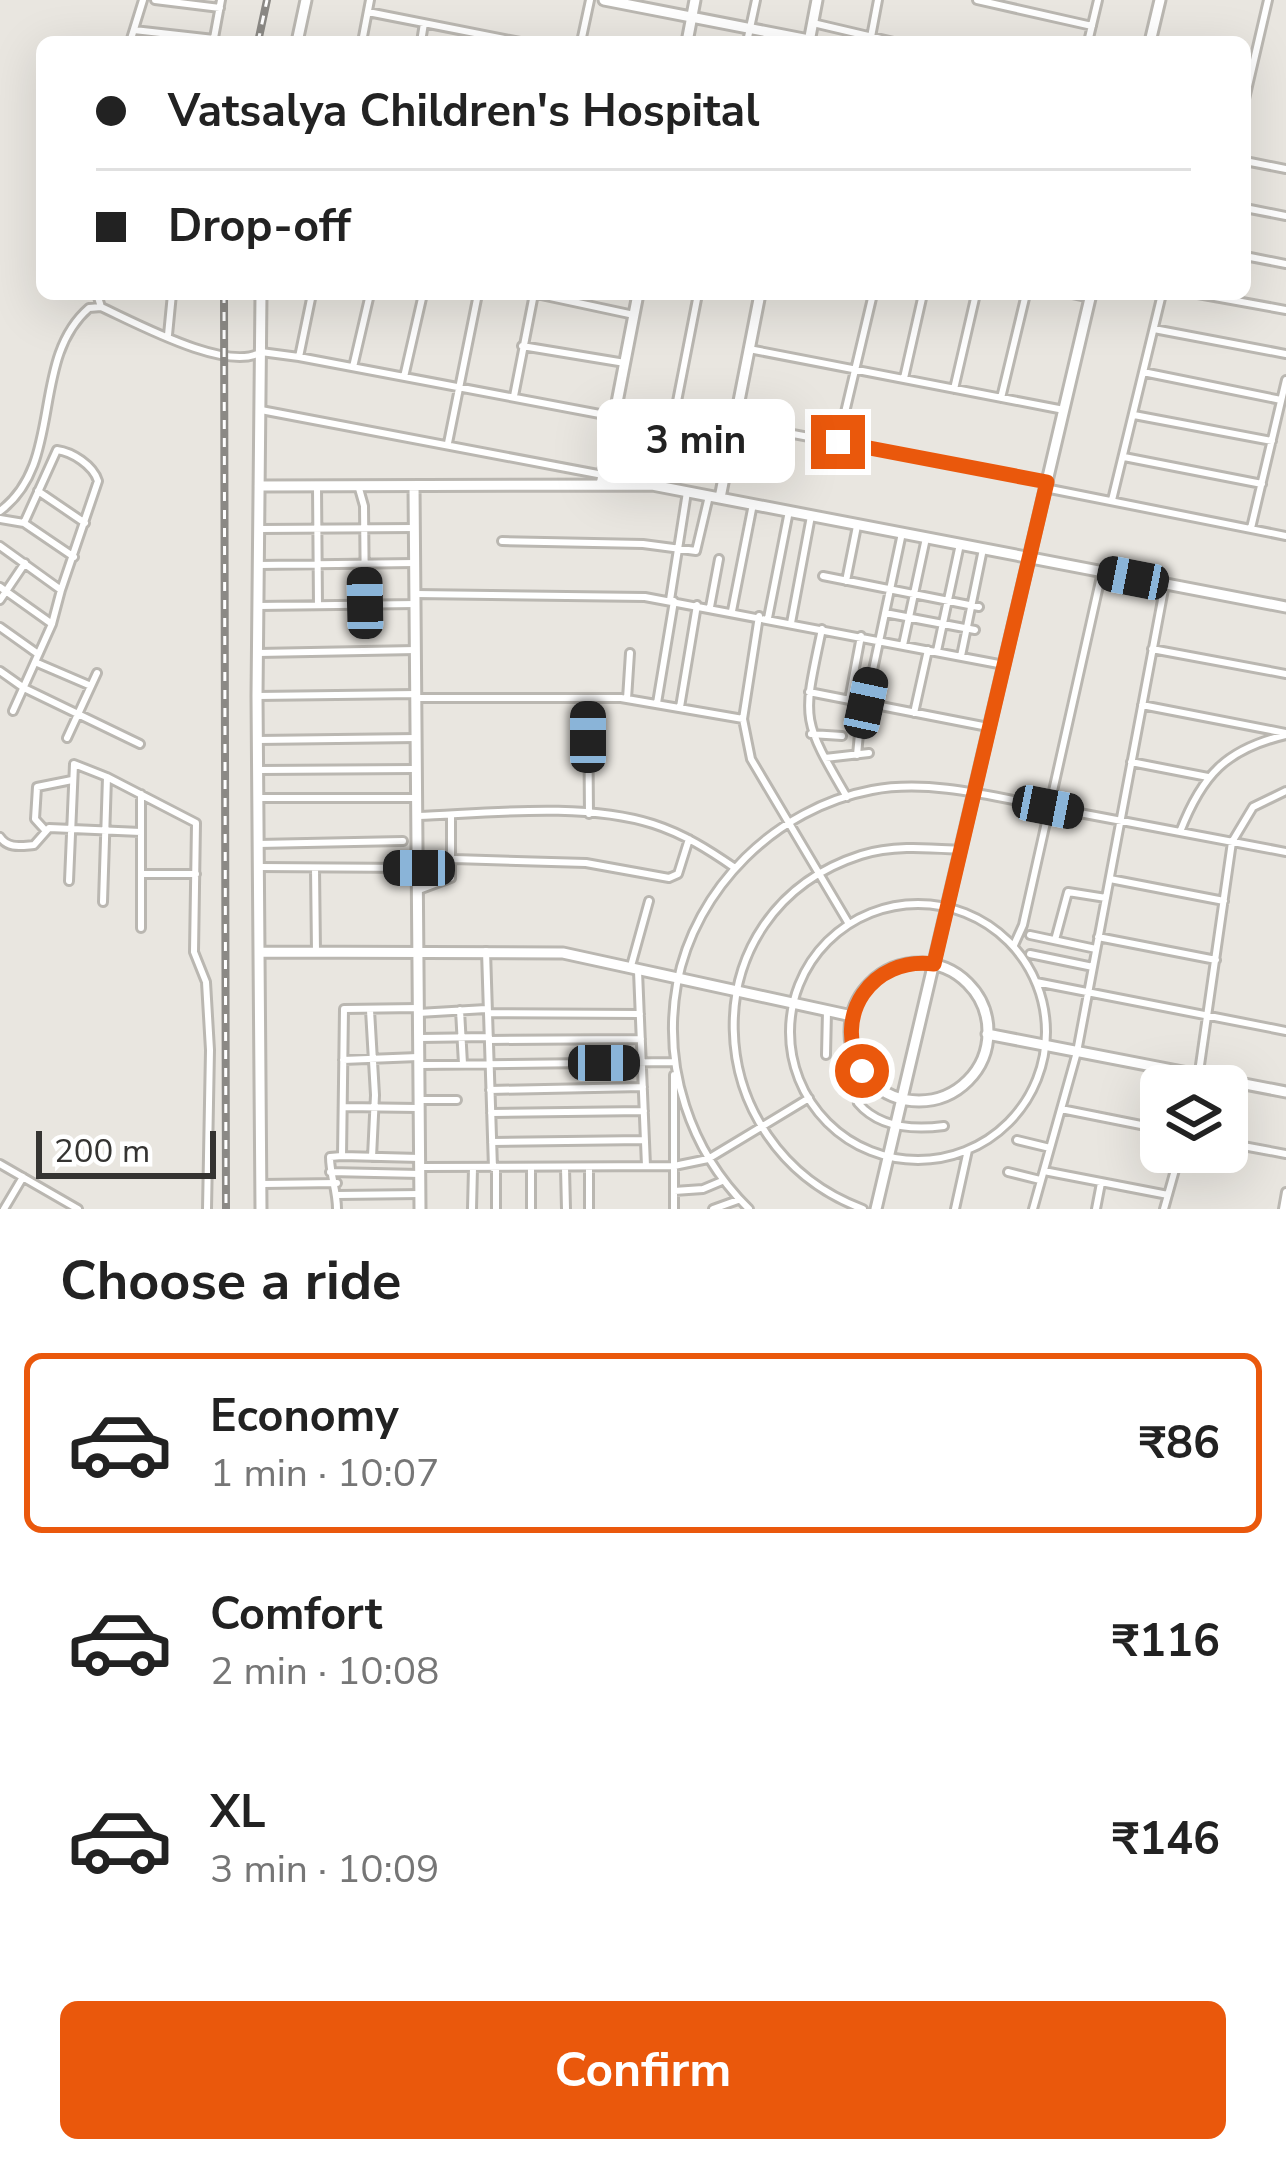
<!DOCTYPE html>
<meta charset="utf-8">
<style>
body{margin:0;font-family:"Nunito Sans",sans-serif;background:#f2f2f2;color:#222;height:100vh;display:flex;flex-direction:column;font-size:45px;white-space:nowrap}
*{box-sizing:border-box;margin:0}
p{font-size:39px;color:#767676}
.icon{flex:none;width:66px;height:66px;fill:none;stroke:currentColor;stroke-width:2;stroke-linecap:round;stroke-linejoin:round}
.map{position:relative;height:1209px;overflow:hidden}
.details{display:flex;flex-direction:column;background:#fff;flex:1}
.details>*{flex:none}
.top-card{position:absolute;left:36px;top:36px;width:1215px;height:264px;border-radius:18px;box-shadow:0 12px 48px #0002;display:grid;align-content:center;height:264px;padding:0 60px;background:#fff}
.tools{position:absolute;left:1140px;top:1065px;display:grid;gap:24px}
.tools a{display:grid;place-items:center;width:108px;height:108px;border-radius:18px;background:#fff;box-shadow:0 12px 48px #0002;font-size:60px}
.scale{position:absolute;left:36px;bottom:30px;width:180px;box-sizing:border-box;padding-left:12px;border:6px solid #353432;border-top:0;font-size:33px;line-height:42px;white-space:nowrap;color:#353432;-webkit-text-stroke:9px #fff;paint-order:stroke}
.end{position:absolute;width:54px;height:54px;margin:-27px;border:15px solid #ea580c;background:#fff;box-shadow:0 0 0 6px #fff}
.from{border-radius:50%}
.bubble{position:absolute;height:84px;border-radius:18px;background:#fff;box-shadow:0 12px 48px #0002;font-size:39px;font-weight:700;line-height:84px;text-align:center}
.car{position:absolute;width:36px;height:72px;margin:-36px -18px;border-radius:15px;box-shadow:0 0 9px 3px #0007;background:linear-gradient(#222 24%,#8ab4d8 0 40%,#222 0 76%,#8ab4d8 0 86%,#222 0)}
.top-card b{display:flex;align-items:center;gap:42px;height:114px;font-size:45px}
.top-card b+b{border-top:3px solid #e0e0e0}
.top-card i{width:30px;height:30px;background:#222}
ul{padding:0;list-style:none}
li{display:flex;align-items:center;gap:36px;height:180px;margin:0 24px 18px;padding:0 36px;border:6px solid transparent;border-radius:18px}
li div{flex:1}
li b{display:block;font-size:45px}
li em{font-style:normal;font-weight:700}
li.active{border-color:#ea580c}
li>.icon{width:108px;height:108px;stroke-width:1.5}
h2{padding:0 60px;font-size:54px;line-height:144px}
.button{display:flex;gap:24px;margin-top:auto;padding:24px 60px}
.button a{flex:1;height:138px;border-radius:18px;background:#ea580c;color:#fff;font-size:48px;font-weight:700;line-height:138px;text-align:center}
.map>svg:first-child{display:block}
.lines{fill:none;stroke-linecap:round;stroke-linejoin:round}
.street-casing{stroke:#bab7b1;stroke-width:12}
.secondary-casing{stroke:#bab7b1;stroke-width:15}
.street{stroke:#fff;stroke-width:6}
.secondary{stroke:#fff;stroke-width:9}
.rail-casing{stroke:#8b8985;stroke-width:8}
.rail{stroke:#fff;stroke-width:3;stroke-dasharray:9;stroke-linecap:butt}
.route{stroke:#ea580c;stroke-width:15}
</style>
<div class="map">
<svg width="1286" height="1209" viewBox="0 0 1286 1209">
<rect width="100%" height="100%" fill="#e9e6e0"/>
<g class="lines">
<!-- street casing -->
<g class="street-casing">
<path id="street" d="M155 0 220 8
M977 0 1092 26
M368 12 520 42
M813 23 894 42
M134 30 214 39
M871 37 878 0
M214 38 221 0
M130 42 143 0
M362 42 370 0
M421 42 424 23
M581 42 590 0
M747 42 756 0
M1088 42 1098 0
M1245 99 1268 0
M1245 161 1286 169
M1245 208 1286 216
M1245 256 1286 264
M97 294 101 307
M536 294 634 315
M1072 294 1090 298
M1198 294 1286 310
M1154 329 1286 354
M168 335 172 294
M522 346 625 363
M749 349 1064 410
M299 357 312 294
M353 367 370 294
M1143 372 1281 400
M404 377 423 294
M904 378 923 294
M954 389 976 294
M514 396 534 294
M1001 398 1026 294
M261 410 603 475
M1134 415 1272 441
M735 423 1047 482
M672 427 698 294
M838 442 873 294
M448 443 478 294
M1124 457 1262 484
M358 485 364 506 365 603
M317 487 318 605
M1050 489 1286 536
M38 491 85 523
M1112 500 1162 294
M0 511C65 463 29 360 89 308L101 307C136 323 228 373 261 352L299 357 732 439
M0 519 24 523 74 557
M24 523 57 450C72 452 93 465 98 481L61 590
M1251 528 1286 380
M259 529 415 528
M502 541 643 544 696 551 709 496
M0 546 61 590 52 624 13 711
M259 565 415 563
M823 576 979 607
M846 581 857 526
M0 587 52 624
M416 594 645 597 1004 665
M0 600 25 563
M670 600 687 492
M258 606 416 604
M710 607 719 559
M732 611 753 504
M885 613 975 630
M759 616 743 719 751 759 849 924
M768 618 789 511
M791 623 811 516
M0 627 38 654
M822 629C803 719 800 717 847 797
M903 645 926 538
M1152 649 1286 674
M937 651 960 544
M258 653 416 650
M961 656 983 549
M35 662 91 686
M0 671 24 688 140 744
M809 692 988 727
M257 696 416 694
M417 698H621L743 719
M588 698 589 814
M627 699 630 653
M849 700 861 636
M657 703 674 601
M866 703 902 533
M1142 705 1286 733
M680 707 697 605
M914 713 928 650
M811 734 842 736
M67 738 97 673
M258 740 416 738
M857 755 862 702
M825 758 869 753
M1131 762 1208 777
M259 770 414 769
M141 794V928
M258 798H416
M418 816C490 813 584 802 653 824 684 834 709 850 735 868
M45 830 35 819 37 787 72 780
M1180 832C1202 775 1226 749 1286 735
M0 837C8 849 21 846 34 845L49 828 141 832
M258 844 403 841
M454 859 586 863 669 878 678 874 689 839
M258 867 416 868
M315 868 316 952
M141 874H196
M1110 879 1224 901
M69 881 74 764 107 777 196 823 194 952 206 982 210 1050 207 1209
M419 890 451 878V816
M103 902 107 777
M790 1032a128 128 0 1 1 256 0a128 128 0 1 1-256 0Z
M1030 935 1096 949
M1098 937 1216 960
M1055 940 1068 892 1106 898
M1014 945 1023 925 1102 572
M486 951 493 1168
M1030 954 1093 967
M631 966 649 901
M638 971 646 1166
M1036 982 1286 1031
M370 1010 375 1095 372 1157
M460 1010 463 1064
M418 1013 486 1009
M488 1013 640 1014
M420 1038 489 1037
M489 1040 641 1039
M826 1055 827 1011
M343 1060 418 1057
M420 1065 674 1062
M674 1075V1209
M874 1084 858 1103C879 1128 913 1130 944 1126
M1197 1086 1232 842 1253 807 1286 791
M490 1090 643 1087
M420 1100H457
M344 1107 418 1108
M1061 1109 1161 1129
M491 1113 644 1111
M1017 1140 1050 1148
M492 1142 644 1140
M1227 1143 1286 1154
M342 1156 420 1158
M0 1164 78 1209
M420 1167 674 1166 708 1159 809 1098
M531 1168V1209
M565 1168 566 1209
M1044 1171 1168 1195
M330 1172 420 1174
M1008 1172 1040 1180
M263 1184 337 1183
M674 1191 703 1189 722 1181
M337 1195 420 1194
M4 1209 23 1177
M337 1209C337 1190 330 1175 330 1157L342 1156 344 1009 418 1008
M472 1209 473 1168
M496 1209V1168
M589 1209V1167
M713 1209 738 1200
M749 1209C690 1151 662 1067 677 984 695 888 776 808 872 790 931 779 995 797 1053 808 1131 823 1208 837 1286 852
M863 1209C696 1147 686 911 861 855 893 845 927 848 961 850
M955 1209 968 1150
M1033 1209 1077 1052 1165 584
M1096 1209 1101 1183
M1164 1209 1180 1152
M1283 1209 1286 1192"/>
</g>
<!-- secondary casing -->
<g class="secondary-casing">
<path id="secondary" d="M604 0 809 40
M297 42 306 0
M687 42 695 0
M809 42 817 0
M1150 42 1160 0
M601 485 638 294
M259 486 652 485 1286 607
M414 486 420 1209
M720 498 760 294
M259 952 563 953 852 1016
M850 1032a69 69 0 1 1 138 0a69 69 0 1 1-138 0Z
M987 1034 1286 1092
M261 1209 257 696 261 294
M876 1209 1091 294"/>
</g>
<!-- street -->
<use href="#street" class="street"/>
<!-- secondary -->
<use href="#secondary" class="secondary"/>
<!-- rail casing -->
<g class="rail-casing">
<path id="rail" d="M258 42 267 0
M224 294 226 1209"/>
</g>
<!-- rail -->
<use href="#rail" class="rail"/>
</g>
<g class="lines">
<!-- route -->
<path class="route" d="M838 442 1047 482 934 964C872 956 831 1016 862 1071"/>
</g>
</svg>
<div class="tools">
<a><svg class="icon" aria-label="layers" viewBox="0 0 24 24"><path d="M12 4l9 5-9 5-9-5zM3 14l9 5 9-5"/></svg></a>
</div>
<div class="scale">200 m</div>
<i class="end from" style="left:862px;top:1071px"></i>
<i class="end" style="left:838px;top:442px"></i>
<div class="bubble" style="left:597px;top:399px;width:198px">3 min</div>
<i class="car" style="left:1133px;top:578px;rotate:281deg"></i>
<i class="car" style="left:365px;top:603px;rotate:359deg"></i>
<i class="car" style="left:866px;top:703px;rotate:12deg"></i>
<i class="car" style="left:588px;top:737px;rotate:0deg"></i>
<i class="car" style="left:1048px;top:807px;rotate:101deg"></i>
<i class="car" style="left:419px;top:868px;rotate:270deg"></i>
<i class="car" style="left:604px;top:1063px;rotate:90deg"></i>
<div class="top-card">
<b><i class="from"></i>Vatsalya Children's Hospital</b>
<b><i></i>Drop-off</b>
</div>
</div>
<section class="details">
<h2>Choose a ride</h2>
<ul>
<li class="active"><svg class="icon" aria-label="car" viewBox="0 0 24 24"><path d="M5 17H2v-5l4-1 3-4h7l3 4 3 1v5h-3M9 17h6M6 11h13"/><circle cx="7" cy="17" r="2"/><circle cx="17" cy="17" r="2"/></svg><div><b>Economy</b><p>1 min · 10:07</p></div><em>₹86</em></li>
<li><svg class="icon" aria-label="car" viewBox="0 0 24 24"><path d="M5 17H2v-5l4-1 3-4h7l3 4 3 1v5h-3M9 17h6M6 11h13"/><circle cx="7" cy="17" r="2"/><circle cx="17" cy="17" r="2"/></svg><div><b>Comfort</b><p>2 min · 10:08</p></div><em>₹116</em></li>
<li><svg class="icon" aria-label="car" viewBox="0 0 24 24"><path d="M5 17H2v-5l4-1 3-4h7l3 4 3 1v5h-3M9 17h6M6 11h13"/><circle cx="7" cy="17" r="2"/><circle cx="17" cy="17" r="2"/></svg><div><b>XL</b><p>3 min · 10:09</p></div><em>₹146</em></li>
</ul>
<div class="button"><a>Confirm</a></div>
</section>
